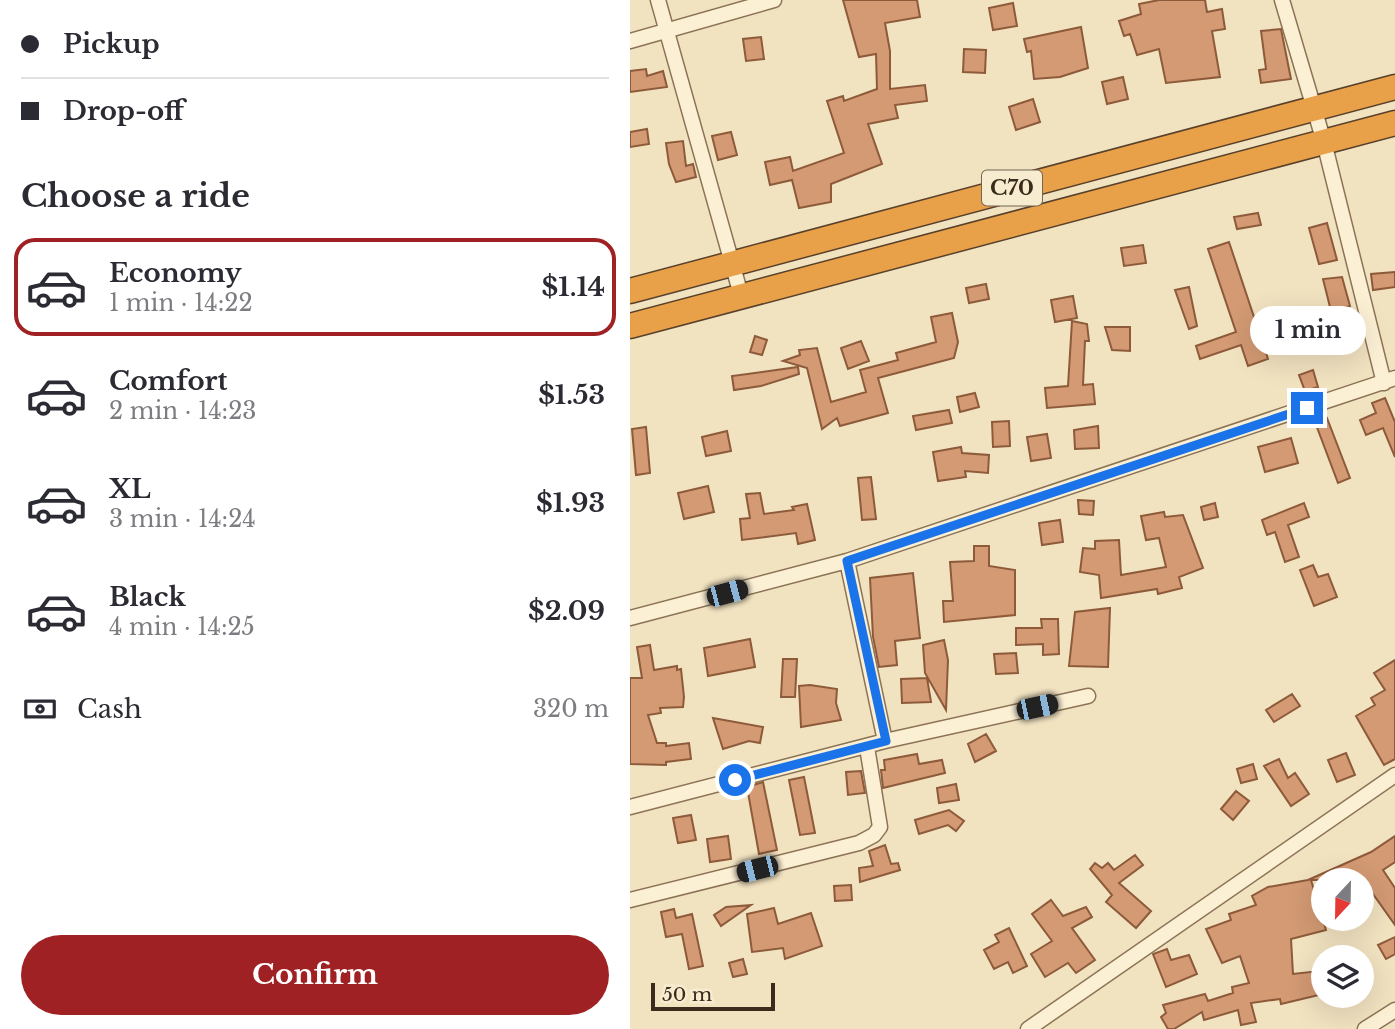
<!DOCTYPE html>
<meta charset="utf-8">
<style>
body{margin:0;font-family:"Libre Baskerville",serif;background:#f7f7f7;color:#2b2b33;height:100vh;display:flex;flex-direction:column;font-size:26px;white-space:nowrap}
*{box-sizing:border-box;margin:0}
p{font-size:23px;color:#7c7c81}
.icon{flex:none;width:38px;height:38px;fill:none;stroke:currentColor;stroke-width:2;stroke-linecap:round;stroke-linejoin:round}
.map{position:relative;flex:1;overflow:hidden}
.drawer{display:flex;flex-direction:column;background:#fff;width:630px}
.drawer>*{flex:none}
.top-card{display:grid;align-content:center;height:154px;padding:0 21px;background:#fff}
.needle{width:46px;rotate:202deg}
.buttons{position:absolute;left:681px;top:868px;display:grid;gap:14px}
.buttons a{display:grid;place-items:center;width:63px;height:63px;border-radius:50%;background:#fff;box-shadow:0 7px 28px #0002;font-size:35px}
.scale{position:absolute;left:21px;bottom:18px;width:124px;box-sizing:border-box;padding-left:7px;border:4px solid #3a2b1c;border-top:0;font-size:19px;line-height:24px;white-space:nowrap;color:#3a2b1c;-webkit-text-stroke:5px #f8ecd0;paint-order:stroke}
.end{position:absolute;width:32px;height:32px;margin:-16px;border:9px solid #1a73e8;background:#fff;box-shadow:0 0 0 4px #fff}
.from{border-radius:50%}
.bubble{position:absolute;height:49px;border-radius:24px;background:#fff;box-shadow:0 7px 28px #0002;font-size:23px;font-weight:700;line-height:49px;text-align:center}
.car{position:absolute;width:21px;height:42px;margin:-21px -10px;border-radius:9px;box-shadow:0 0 5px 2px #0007;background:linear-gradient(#222 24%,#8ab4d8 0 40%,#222 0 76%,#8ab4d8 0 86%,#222 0)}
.top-card b{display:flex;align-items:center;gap:24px;height:66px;font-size:26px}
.top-card b+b{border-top:2px solid #e1e1e2}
.top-card i{width:18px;height:18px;background:#2b2b33}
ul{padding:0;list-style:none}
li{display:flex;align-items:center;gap:21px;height:98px;margin:0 14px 10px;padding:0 7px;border:4px solid transparent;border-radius:21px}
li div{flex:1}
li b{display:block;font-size:26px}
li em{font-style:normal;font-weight:700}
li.current{border-color:#a02123}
li>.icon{width:63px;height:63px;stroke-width:1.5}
h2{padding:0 21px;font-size:32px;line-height:84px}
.pay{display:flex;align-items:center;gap:18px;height:77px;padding:0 21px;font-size:26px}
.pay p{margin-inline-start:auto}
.button{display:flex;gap:14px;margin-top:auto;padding:14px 21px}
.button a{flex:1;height:80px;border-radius:42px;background:#a02123;color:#fff;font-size:28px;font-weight:700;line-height:80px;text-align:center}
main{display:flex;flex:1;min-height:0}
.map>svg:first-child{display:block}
.building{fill:#d39a73;stroke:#8d5a3a;stroke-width:2}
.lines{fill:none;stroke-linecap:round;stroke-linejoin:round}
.street-casing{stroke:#8c7356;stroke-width:17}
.highway-casing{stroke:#59402b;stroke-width:27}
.street{stroke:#fbefd4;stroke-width:14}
.highway{stroke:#e8a149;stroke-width:24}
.route{stroke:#1a73e8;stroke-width:9}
.labels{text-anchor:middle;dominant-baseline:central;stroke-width:5;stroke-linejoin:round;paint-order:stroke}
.shield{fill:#f8ecd0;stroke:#736552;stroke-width:2}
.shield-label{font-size:21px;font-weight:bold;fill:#3a2b1c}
</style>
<main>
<section class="drawer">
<div class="top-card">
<b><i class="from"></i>Pickup</b>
<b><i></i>Drop-off</b>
</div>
<h2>Choose a ride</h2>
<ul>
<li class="current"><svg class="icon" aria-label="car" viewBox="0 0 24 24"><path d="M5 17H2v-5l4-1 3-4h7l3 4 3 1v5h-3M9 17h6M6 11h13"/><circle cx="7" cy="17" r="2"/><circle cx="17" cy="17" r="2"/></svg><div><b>Economy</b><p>1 min · 14:22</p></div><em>$1.14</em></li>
<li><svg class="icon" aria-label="car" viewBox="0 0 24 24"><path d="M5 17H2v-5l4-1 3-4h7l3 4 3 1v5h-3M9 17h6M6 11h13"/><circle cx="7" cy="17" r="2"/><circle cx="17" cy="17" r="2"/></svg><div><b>Comfort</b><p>2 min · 14:23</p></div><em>$1.53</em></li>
<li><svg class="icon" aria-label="car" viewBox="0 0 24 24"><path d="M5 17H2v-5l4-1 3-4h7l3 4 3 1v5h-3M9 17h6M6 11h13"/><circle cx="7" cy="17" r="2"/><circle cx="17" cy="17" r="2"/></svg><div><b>XL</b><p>3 min · 14:24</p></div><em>$1.93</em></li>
<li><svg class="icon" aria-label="car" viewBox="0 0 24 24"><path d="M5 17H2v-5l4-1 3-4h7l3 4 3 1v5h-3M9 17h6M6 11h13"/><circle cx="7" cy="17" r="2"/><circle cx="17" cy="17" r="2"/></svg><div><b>Black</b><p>4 min · 14:25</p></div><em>$2.09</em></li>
</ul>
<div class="pay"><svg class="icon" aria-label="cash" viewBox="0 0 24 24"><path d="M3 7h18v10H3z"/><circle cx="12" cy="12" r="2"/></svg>Cash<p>320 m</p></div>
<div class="button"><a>Confirm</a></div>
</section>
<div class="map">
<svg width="765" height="1029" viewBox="0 0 765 1029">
<rect width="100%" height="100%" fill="#f1e2c0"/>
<!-- building -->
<path class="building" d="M213 0H287L290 17 255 23 260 51V89L295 85 297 101 265 105 268 118 238 124 252 164 201 184V202L169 208 162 180 140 185 135 162 160 157 163 171 214 153 197 101 213 96 214 101 247 89 246 54 229 57Z
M529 0H575L577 12 592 9 595 29 582 31 590 77 536 83 529 49 507 55 500 34 494 36 489 21 511 14 509 4Z
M383 3 387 26 363 30 359 8Z
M451 27 458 68 430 77 404 79 401 51 397 52 394 39Z
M651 29 661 79 631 83 629 70 636 69 631 31Z
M131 37 134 59 116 61 113 39Z
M334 49 356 50 355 73 333 72Z
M16 69 17 76 33 71 37 87 0 92V71Z
M493 77 498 99 477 104 472 82Z
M403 99 410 122 386 130 379 107Z
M17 129 19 144 0 147V132Z
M101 132 107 155 88 160 82 136Z
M53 141 56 166 63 164 66 177 46 182 39 164 36 143Z
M628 213 631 225 607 229 604 217Z
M697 223 707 260 689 264 679 228Z
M599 242 638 359 618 366 611 345 570 359 566 346 606 332 578 249Z
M513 245 516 263 494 266 491 248Z
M765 272V287L743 290 741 274Z
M712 277 720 306 701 311 693 279Z
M356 284 359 299 339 303 336 288Z
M559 287 567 326 559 329 545 290Z
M443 296 447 318 425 322 421 300Z
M322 313 328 342 324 358 248 378 258 413 210 426 207 418 192 429 177 368 153 361 170 355 169 350 187 348 201 402 236 392 230 370 268 360 266 353 306 342 301 317Z
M442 321 457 324 459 341H455L453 385 463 384 465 404 417 408 415 388 438 386Z
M475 327H500V351L482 350Z
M125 336 137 340 132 355 120 352Z
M231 341 239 361 218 369 211 348Z
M168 367 169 374 131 386 104 390 102 376Z
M683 370 688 387 675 391 669 375Z
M345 393 349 407 330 412 327 397Z
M755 398 765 422V457L753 428 736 435 730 420 746 413 742 403Z
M319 410 322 423 286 430 283 416Z
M697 418 720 478 708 483 685 422Z
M379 421 380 446 363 447 362 422Z
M468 426 469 448 445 449 444 430Z
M16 427 20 473 6 475 2 429Z
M97 431 101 451 76 456 72 437Z
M417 434 421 458 401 461 397 437Z
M661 438 668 463 635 472 628 447Z
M331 447 332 453 359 455 358 473 335 471 336 477 308 481 303 452Z
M241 477 246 519 232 520 228 478Z
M78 486 84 512 54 519 48 493Z
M130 493 134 514 164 510 162 507 177 504 185 540 168 544 166 533 112 540 110 519 120 518 116 494Z
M448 500 464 501 463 515 449 514Z
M585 503 588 517 574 520 571 507Z
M674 503 679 517 658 525 669 557 655 562 645 532 637 535 632 520Z
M534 512 535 517 553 515 573 568 549 577 552 588 528 594 527 589 471 598 469 575 450 572 453 548 465 549V541L489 540 491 575 536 567 529 538 516 540 511 516Z
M430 520 433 542 412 545 409 523Z
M344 546H359V566L385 570V615L314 622 313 601H323L320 562 344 561Z
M683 565 688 577 698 574 707 597 684 606 670 570Z
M283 573 290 638 265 641 267 665 249 667 243 637 240 578Z
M480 608 478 667 439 666 445 612Z
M411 619H428L429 654 413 655V644L386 645V628H412Z
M120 639 125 667 78 676 74 648Z
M314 640 318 660 316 710 295 673 293 645Z
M20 645 24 670 47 666V670L51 669 54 697 53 707 30 708 31 713 18 715 27 743H36V746L59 743 61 759 36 762V765L0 764V678H12L7 647Z
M386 653 388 673 366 674 364 654Z
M153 659H167L165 697H151Z
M765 660V759L754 765 726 716 745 705 741 698 755 690 744 673Z
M297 678 301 702 272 703 271 679Z
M180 685 207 689 206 703 211 720 171 727 169 686Z
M662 694 670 706 644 722 636 710Z
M83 718 133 727 130 743 119 741 93 749Z
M356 734 366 751 345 762 338 744Z
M716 753 725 775 707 782 698 760Z
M287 754 289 764 312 760 315 773 253 788 251 770H255L254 760Z
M649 759 658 778 665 773 679 794 661 806 634 766Z
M623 764 627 779 611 783 607 769Z
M231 771 235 793 218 795 216 772Z
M174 777 185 833 170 835 159 780Z
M133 782 147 850 129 854 117 787Z
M326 784 329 800 309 803 307 788Z
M606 791 619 801 603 820 591 809Z
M319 810 334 821 326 831 318 825 289 834 285 820Z
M61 815 66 840 48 843 43 818Z
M98 836 101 859 80 862 77 839Z
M765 836V862L753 870 765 888V925L733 880H681L696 930 661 939 663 974 689 971 693 994 651 1004 650 999 621 1003 626 1022 611 1025 608 1010 574 1020 572 1012 544 1029H538L531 1017 536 1013 533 1005 575 994 578 1001 603 993 602 987 619 983 610 956 592 963 576 929 601 920 599 914 626 905 622 896 638 887 678 880 741 852Z
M255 845 261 864 268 863 270 870 230 882 229 868 243 866 239 851Z
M505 855 513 865 489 883 521 911 506 928 476 902 482 895 460 869 465 863 472 868 478 863 484 870Z
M221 885 222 900 205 901 204 886Z
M421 900 433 916 456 907 462 917 442 928 465 960 446 973 438 963 415 977 401 954 422 941 402 914Z
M121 905 91 926 84 915 96 907Z
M144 908 148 924 181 913 192 946 155 959 153 948 122 952 117 914Z
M44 909 46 918 62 914 73 966 59 969 52 934 36 937 31 912Z
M379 928 397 966 383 973 378 962 364 969 354 950 369 942 365 935Z
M765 937V954L756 959 748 945Z
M537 949 541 960 559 955 567 974 536 987 523 954Z
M113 959 117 974 103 977 99 963Z"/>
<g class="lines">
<!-- street casing -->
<g class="street-casing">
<path id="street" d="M28 0 111 295
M652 0 694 142 754 383
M0 41 144 0
M217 561 255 741
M0 618 217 561 765 378
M0 807 255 741 458 696
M0 900 229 843 244 835 250 827 237 747
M398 1029 765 775
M735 1029 765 1010"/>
</g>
<!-- highway casing -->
<g class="highway-casing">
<path id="highway" d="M0 291 765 87
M0 326 765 123"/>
</g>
<!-- street -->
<use href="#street" class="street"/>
<!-- highway -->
<use href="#highway" class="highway"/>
</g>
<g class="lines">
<!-- route -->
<path class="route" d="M105 780 256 741 217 561 677 408"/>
</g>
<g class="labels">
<!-- shield labels -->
<rect class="shield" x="352" y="170.5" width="60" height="35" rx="5"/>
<g class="shield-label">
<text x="382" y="188">C70</text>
</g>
</g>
</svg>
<div class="buttons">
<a><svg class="needle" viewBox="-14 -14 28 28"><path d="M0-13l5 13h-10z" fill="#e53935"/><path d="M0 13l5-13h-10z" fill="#7c7c81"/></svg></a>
<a><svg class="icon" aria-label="layers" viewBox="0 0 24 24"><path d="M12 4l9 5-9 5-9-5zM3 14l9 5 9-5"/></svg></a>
</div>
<div class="scale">50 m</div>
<i class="end from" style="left:105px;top:780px"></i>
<i class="end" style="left:677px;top:408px"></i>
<div class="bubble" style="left:620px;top:306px;width:116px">1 min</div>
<i class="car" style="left:97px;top:593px;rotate:75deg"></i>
<i class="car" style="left:407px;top:707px;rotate:78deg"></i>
<i class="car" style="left:127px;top:869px;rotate:256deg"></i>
</div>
</main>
